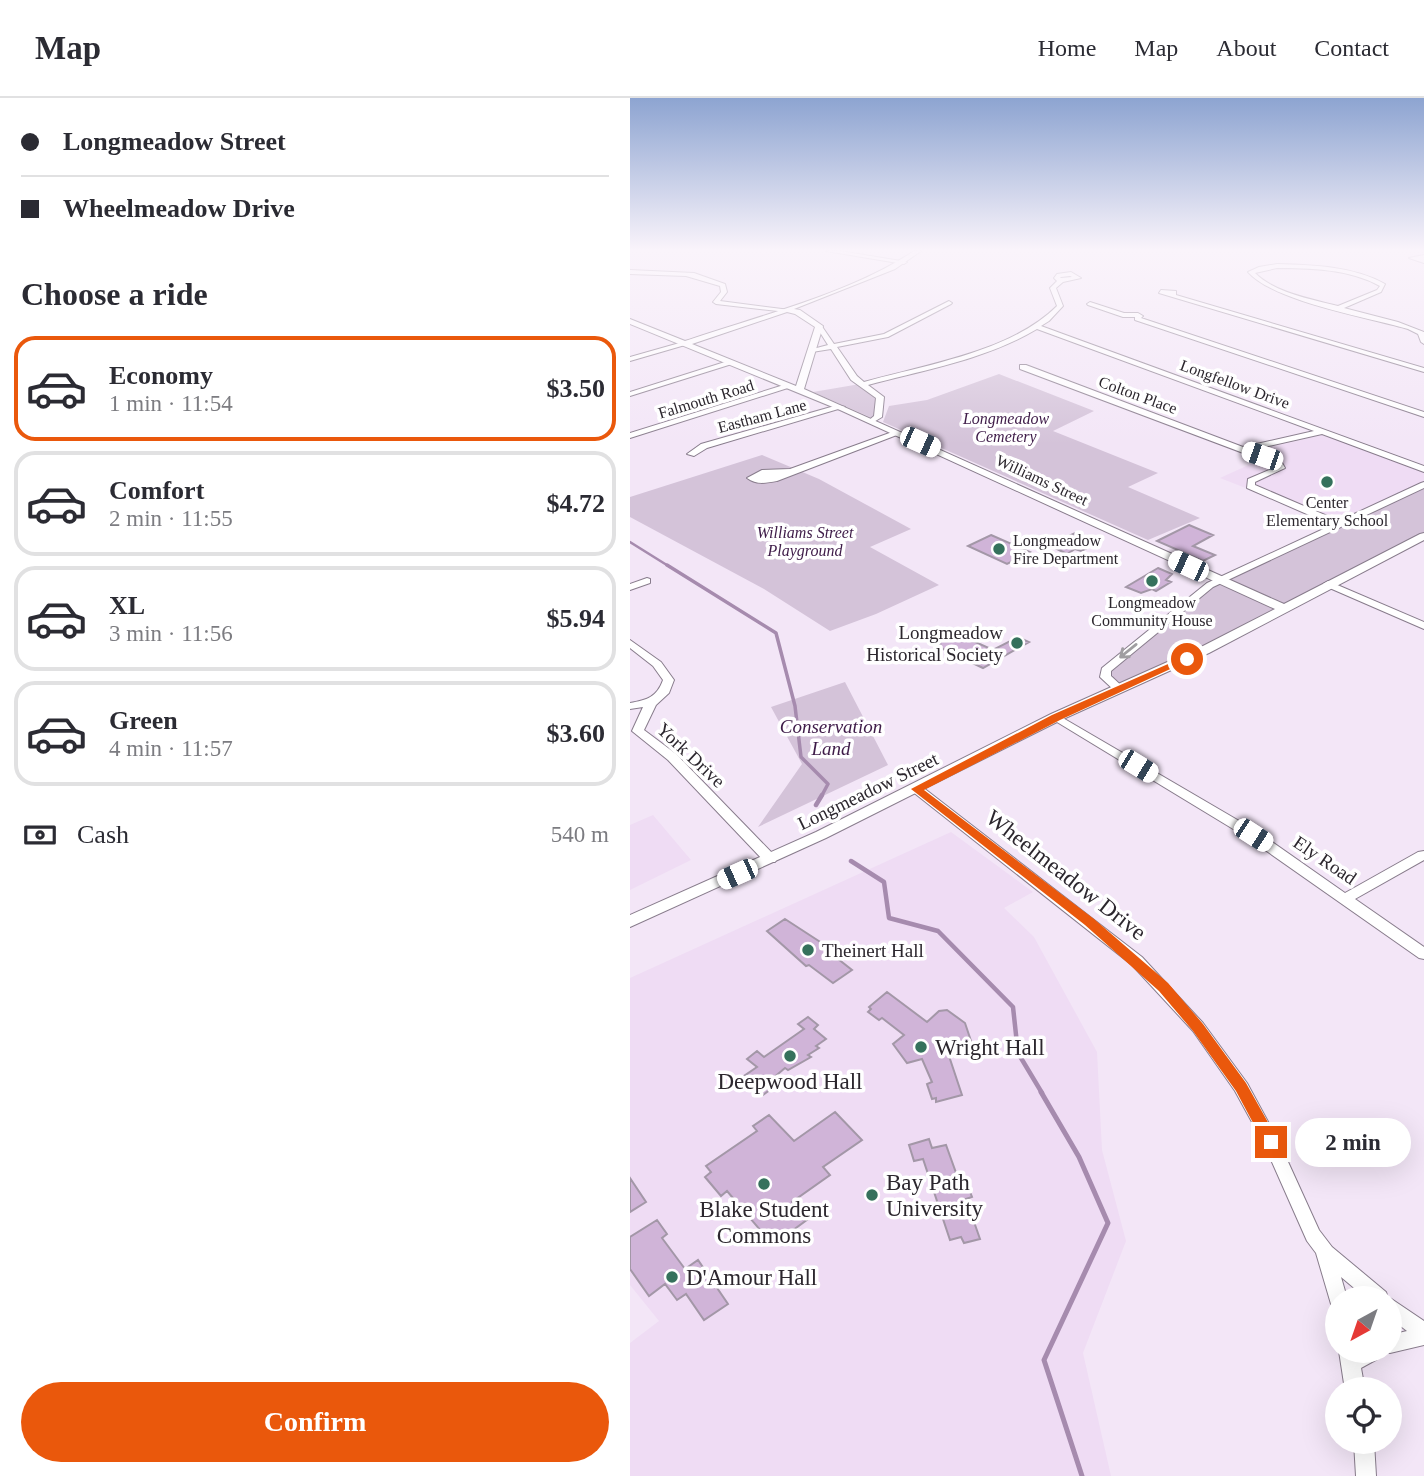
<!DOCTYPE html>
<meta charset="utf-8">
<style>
body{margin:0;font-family:Georgia,serif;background:#f7f7f7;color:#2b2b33;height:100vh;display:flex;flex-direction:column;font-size:26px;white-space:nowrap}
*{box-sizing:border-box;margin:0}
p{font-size:23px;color:#7c7c81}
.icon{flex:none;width:38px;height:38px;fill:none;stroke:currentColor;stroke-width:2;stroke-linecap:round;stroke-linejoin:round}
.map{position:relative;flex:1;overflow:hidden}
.panel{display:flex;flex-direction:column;background:#fff;width:630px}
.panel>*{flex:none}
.hud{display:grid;align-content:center;height:154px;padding:0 21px;background:#fff}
.needle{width:46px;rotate:220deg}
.controls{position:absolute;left:695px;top:1188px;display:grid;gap:14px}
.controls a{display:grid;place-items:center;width:77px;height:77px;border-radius:50%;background:#fff;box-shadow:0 7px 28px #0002;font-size:35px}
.end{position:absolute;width:32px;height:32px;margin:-16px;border:9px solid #ea580c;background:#fff;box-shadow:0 0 0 4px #fff}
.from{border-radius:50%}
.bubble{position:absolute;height:49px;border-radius:24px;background:#fff;box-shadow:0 7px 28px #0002;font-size:23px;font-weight:700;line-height:49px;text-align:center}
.car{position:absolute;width:21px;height:42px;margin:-21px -10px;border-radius:9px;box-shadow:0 0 5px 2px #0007;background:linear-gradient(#fff 24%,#345 0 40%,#fff 0 76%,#345 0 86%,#fff 0)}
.hud b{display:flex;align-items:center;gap:24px;height:66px;font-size:26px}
.hud b+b{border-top:2px solid #e1e1e2}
.hud i{width:18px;height:18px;background:#2b2b33}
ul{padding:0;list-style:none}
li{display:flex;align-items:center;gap:21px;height:105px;margin:0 14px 10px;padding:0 7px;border:4px solid #e1e1e2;border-radius:21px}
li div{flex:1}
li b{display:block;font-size:26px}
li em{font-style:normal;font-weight:700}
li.selected{border-color:#ea580c}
li>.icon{width:63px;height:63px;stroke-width:1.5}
h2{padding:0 21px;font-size:32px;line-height:84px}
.pay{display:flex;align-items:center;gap:18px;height:77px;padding:0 21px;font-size:26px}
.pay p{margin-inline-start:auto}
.primary-button{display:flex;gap:14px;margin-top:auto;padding:14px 21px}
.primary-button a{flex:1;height:80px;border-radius:42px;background:#ea580c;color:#fff;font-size:28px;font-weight:700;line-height:80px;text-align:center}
header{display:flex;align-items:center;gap:42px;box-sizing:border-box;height:98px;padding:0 35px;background:#fff;border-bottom:2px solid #e1e1e2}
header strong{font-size:33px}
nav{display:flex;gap:38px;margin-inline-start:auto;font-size:24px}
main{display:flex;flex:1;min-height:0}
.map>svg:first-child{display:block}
.built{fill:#efdcf4}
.green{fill:#d4c3d9}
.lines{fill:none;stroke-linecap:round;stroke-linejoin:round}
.stream-far3{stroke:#a68bae;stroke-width:2.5}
.stream-far2{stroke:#a68bae;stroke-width:3.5}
.stream-far1{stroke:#a68bae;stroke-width:4.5}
.stream{stroke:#a68bae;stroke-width:5}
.building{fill:#d0b4d8;stroke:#a397a7;stroke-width:2}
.minor-casing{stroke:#887c8c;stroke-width:2}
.major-casing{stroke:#887c8c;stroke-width:2}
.minor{fill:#fff;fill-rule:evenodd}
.major{fill:#fff;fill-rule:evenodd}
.oneway{stroke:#a09ea1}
.route{fill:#ea580c}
.poi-dot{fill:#35715c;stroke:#fff;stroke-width:2.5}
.labels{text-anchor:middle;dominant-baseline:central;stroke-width:7;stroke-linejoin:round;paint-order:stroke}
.far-street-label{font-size:16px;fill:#2c272e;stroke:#fff}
.far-park-label{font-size:16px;font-style:italic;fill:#3e1b48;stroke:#fff}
.far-poi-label{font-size:16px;fill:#2c272e;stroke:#fff}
.poi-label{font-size:19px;fill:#2c272e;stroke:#fff;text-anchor:end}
.park-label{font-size:19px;font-style:italic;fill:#3e1b48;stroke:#fff}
.street-label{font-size:19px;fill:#2c272e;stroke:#fff}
.near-street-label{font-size:23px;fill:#2c272e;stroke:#fff}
.near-poi-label{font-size:23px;fill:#2c272e;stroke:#fff;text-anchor:start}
</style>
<header>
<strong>Map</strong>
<nav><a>Home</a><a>Map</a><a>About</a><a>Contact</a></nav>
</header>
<main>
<section class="panel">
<div class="hud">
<b><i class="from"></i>Longmeadow Street</b>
<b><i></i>Wheelmeadow Drive</b>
</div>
<h2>Choose a ride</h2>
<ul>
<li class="selected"><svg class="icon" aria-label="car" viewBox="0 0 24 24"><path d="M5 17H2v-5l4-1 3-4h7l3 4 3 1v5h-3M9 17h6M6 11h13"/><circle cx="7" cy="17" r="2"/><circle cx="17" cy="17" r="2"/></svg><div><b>Economy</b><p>1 min · 11:54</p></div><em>$3.50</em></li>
<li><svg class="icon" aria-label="car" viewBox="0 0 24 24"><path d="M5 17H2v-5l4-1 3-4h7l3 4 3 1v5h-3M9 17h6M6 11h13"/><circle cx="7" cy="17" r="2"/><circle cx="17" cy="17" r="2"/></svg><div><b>Comfort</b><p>2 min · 11:55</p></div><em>$4.72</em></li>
<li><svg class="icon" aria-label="car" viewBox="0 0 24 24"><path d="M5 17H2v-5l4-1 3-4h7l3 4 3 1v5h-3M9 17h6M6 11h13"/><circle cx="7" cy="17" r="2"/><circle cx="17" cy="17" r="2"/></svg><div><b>XL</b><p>3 min · 11:56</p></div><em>$5.94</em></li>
<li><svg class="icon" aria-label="car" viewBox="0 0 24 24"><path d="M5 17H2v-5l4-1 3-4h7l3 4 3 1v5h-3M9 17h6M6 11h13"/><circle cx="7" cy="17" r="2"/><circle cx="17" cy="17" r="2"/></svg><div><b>Green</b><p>4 min · 11:57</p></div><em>$3.60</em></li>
</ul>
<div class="pay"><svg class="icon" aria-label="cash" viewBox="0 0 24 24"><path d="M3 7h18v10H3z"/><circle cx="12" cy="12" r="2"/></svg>Cash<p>540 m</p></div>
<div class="primary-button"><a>Confirm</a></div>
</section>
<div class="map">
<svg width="794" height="1378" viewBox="0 0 794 1378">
<rect width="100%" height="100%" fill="#f3e6f7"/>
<!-- built -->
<path class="built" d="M692 337 794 371V387L710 427 590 380 636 359 629 354 632 351Z
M23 717 61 762 0 792V727Z
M321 734 403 794 374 810 404 839 467 954 472 1052 496 1143 453 1255 481 1378H0V1245L29 1223 0 1187V880Z"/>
<!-- green -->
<path class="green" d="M369 276 464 313 423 333 528 375 498 389 570 420 518 442 253 324 259 308 297 302Z
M230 286 249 301 246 319 242 320 183 294Z
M132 357 189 381 281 431 240 449 309 487 246 516 200 533 134 491 0 419V399Z
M794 387V438L489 591 476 572 571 494Z
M215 584 258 667 128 729 172 666 141 609Z"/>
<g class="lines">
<!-- stream-far3 -->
<path class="stream-far3" d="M0 444 40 469"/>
<!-- stream-far2 -->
<path class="stream-far2" d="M37 467 146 535 165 608 171 659 198 686 191 699"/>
<!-- stream-far1 -->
<path class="stream-far1" d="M186 707 192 697
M221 763 254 784 259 820 308 833 383 909 388 955 412 995"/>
<!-- stream -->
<path class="stream" d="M411 994 449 1059 478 1125 414 1262 452 1378"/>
</g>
<!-- building -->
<path class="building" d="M559 427 583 437 563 448 585 457 573 463 527 443Z
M445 435 466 446 451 453 445 451 437 456 419 447Z
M361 437 400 454 377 466 338 448Z
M528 470 542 476 536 482 541 484 526 493 522 491 511 495 496 489Z
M323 534 363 552 388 539 399 544 353 570 307 548 310 546 306 544 310 540Z
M155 821 201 851 198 853 222 872 203 885 179 867 176 868 137 833Z
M257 894 297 924 309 913 317 912 335 925 341 943 335 949 317 952 332 997 306 1004V1000L302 1001 297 986 302 984 292 961 277 965 263 946 274 937 252 920 249 922 238 914 241 911 239 909Z
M178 919 188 927 184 931 196 941 186 948 189 950 178 957 181 959 158 972 155 970 142 981 148 986 133 997 114 978 127 969 117 961 127 953 134 959 174 931 168 926Z
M205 1014 232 1042 193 1069 200 1077 162 1104 178 1121 143 1147 97 1093 91 1098 75 1079 81 1074 76 1068 127 1033 123 1028 139 1017 164 1043Z
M299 1041 302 1050 316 1047 329 1083 335 1081 342 1099 336 1101 350 1141 334 1145 331 1139 320 1142 293 1061 284 1063 279 1047Z
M0 1080 16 1104 0 1114Z
M27 1122 37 1136 32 1140 55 1171 68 1162 98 1206 74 1222 56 1196 47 1202 35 1186 19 1198 0 1171V1139Z"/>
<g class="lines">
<!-- minor casing -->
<g class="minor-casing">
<path id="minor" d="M196 153H210L277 164 274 166Z
M794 157V165L779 160Z
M647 166C683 167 723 168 755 186L751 194 714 210 768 224 794 234V246L791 244 788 236 778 231C737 219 645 204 618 174L629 169ZM647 170C680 170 719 171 750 188L747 192 708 208C681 201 645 195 625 175Z
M0 172 64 175 95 186 97 194 90 203 160 212 157 214 86 206 83 204 91 194 90 188 56 178 0 176Z
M441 174 451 180 433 184 426 190 433 208 419 223 411 228 794 368V374L692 336 621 352 651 363 655 370 625 384V387L709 423 791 385 794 384V390L583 489 481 573V578L495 591 489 594 485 593 470 579 472 570 577 485 702 427 617 390 618 381 646 369 645 367 390 271V267H396L613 349 684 333 407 231C357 261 294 272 238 287L254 299 252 319 242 325 238 323 244 318 246 300 221 282 201 251 182 254 179 252 198 247 186 228 187 227H191L204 246 254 236 319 203 322 205 321 206 258 239 207 249 227 278 234 284C295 267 381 254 427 208L420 190 427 183 424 180 427 176ZM440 178 442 179 430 180 431 179Z
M531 192 546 193V197L794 270V274L529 195Z
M460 204 494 215H508L513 218 511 220 794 314V319L505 222V219H493L458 207 457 206Z
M53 244 55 245V247L0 263V259Z
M98 263 105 265 0 298V294Z
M157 286 164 288 0 340V335Z
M208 307 215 309 77 350 64 358 57 356 71 346Z
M265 333 272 335 147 383C136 385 126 387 117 380L132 372 160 371Z
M17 480 20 481V485L0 492V486Z
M698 483 794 524V531L695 488 693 486Z
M0 542 31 564 44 582 39 595 26 607 14 632 46 656 145 758 147 761 145 764H135L38 662 2 633 13 609 0 611V605C17 602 27 599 33 582L23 568 0 550Z
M426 616 628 734 715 795 788 754 794 753V762L725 801 794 849V861L789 860 618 740 422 621 420 619 422 617Z
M287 687 291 688 512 859 573 925 617 985 649 1044 689 1132 702 1149 756 1194 758 1200H736L711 1179 717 1200H707V1208L701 1206 686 1155 677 1143 634 1046 605 993 563 933 502 867 283 694 281 691Z
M760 1200 794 1223V1247L760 1255 755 1253H760V1237L777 1233 760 1220Z
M709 1253H754L751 1259 731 1270 735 1292H715Z
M724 1344H744L746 1378H726Z"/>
</g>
<!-- major casing -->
<g class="major-casing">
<path id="major" d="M284 153H291L265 171 164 211 170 212 193 228 174 291 654 506 790 436 794 435V442L579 555 431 622 196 740 0 829V817L186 734 421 616 571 549 645 511 210 312 0 226V221L55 243C128 218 220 196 284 153ZM157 214 165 216 185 229 166 288 62 246Z"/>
</g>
<!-- minor -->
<use href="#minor" class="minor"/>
<!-- major -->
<use href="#major" class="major"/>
</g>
<!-- one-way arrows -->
<defs><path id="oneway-shaft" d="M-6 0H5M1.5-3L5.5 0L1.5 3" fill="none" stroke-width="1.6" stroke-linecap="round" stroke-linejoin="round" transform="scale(1.75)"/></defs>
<use class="oneway" href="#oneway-shaft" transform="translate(498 553) rotate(141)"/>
<!-- sky -->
<linearGradient id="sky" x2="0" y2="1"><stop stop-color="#8da4d1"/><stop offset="0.44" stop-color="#faf4fb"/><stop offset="1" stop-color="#faf4fb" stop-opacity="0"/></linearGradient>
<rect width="794" height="346" fill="url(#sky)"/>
<!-- route -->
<path class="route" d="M554 559 562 561 430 622 294 692 464 821 538 885 573 926 616 985 649 1044 641 1050 636 1049 606 993 563 933 529 893 455 827 281 691 422 617Z"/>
<!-- markers -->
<g class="poi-dot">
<circle cx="697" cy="384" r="7"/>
<circle cx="369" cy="451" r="7"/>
<circle cx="522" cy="483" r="7"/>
<circle cx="387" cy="545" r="7"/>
<circle cx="178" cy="852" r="7"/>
<circle cx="291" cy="949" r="7"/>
<circle cx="160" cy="958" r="7"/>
<circle cx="134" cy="1086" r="7"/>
<circle cx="242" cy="1097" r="7"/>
<circle cx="42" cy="1179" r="7"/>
</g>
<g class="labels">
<!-- far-street labels -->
<g class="far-street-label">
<text transform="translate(605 286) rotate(20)">Longfellow Drive</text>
<text transform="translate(508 297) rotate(20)">Colton Place</text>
<text transform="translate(76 301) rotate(-17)">Falmouth Road</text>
<text transform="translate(132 318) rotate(-15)">Eastham Lane</text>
<text transform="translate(412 382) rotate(25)">Williams Street</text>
</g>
<!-- far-park labels -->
<g class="far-park-label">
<text x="376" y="320">Longmeadow<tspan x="376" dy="18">Cemetery</tspan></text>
<text x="175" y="434">Williams Street<tspan x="175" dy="18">Playground</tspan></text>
</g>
<!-- far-poi labels -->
<g class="far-poi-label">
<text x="697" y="404">Center<tspan x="697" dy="18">Elementary School</tspan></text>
<text x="383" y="442" text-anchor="start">Longmeadow<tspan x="383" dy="18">Fire Department</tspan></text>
<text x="522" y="504">Longmeadow<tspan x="522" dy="18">Community House</tspan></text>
</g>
<!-- poi labels -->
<g class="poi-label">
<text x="373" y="534">Longmeadow<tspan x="373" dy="22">Historical Society</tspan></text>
<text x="192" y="852" text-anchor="start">Theinert Hall</text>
</g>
<!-- park labels -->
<g class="park-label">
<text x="201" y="628">Conservation<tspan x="201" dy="22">Land</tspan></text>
</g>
<!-- street labels -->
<g class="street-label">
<text transform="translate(61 657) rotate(43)">York Drive</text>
<text transform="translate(238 693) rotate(-26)">Longmeadow Street</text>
<text transform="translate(695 762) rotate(34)">Ely Road</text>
</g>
<!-- near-street labels -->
<g class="near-street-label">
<text transform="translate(436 777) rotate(38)">Wheelmeadow Drive</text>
</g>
<!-- near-poi labels -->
<g class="near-poi-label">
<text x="305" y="949">Wright Hall</text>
<text x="160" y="983" text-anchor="middle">Deepwood Hall</text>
<text x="256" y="1084">Bay Path<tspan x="256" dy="26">University</tspan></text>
<text x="134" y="1111" text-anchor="middle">Blake Student<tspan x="134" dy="26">Commons</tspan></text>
<text x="56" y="1179">D'Amour Hall</text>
</g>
</g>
</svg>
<div class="controls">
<a><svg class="needle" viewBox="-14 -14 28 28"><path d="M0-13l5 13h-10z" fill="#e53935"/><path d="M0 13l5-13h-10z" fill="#7c7c81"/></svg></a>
<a><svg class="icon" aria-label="locate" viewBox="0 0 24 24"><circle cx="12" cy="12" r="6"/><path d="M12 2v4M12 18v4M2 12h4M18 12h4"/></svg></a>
</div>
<i class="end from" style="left:557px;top:561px"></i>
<i class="end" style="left:641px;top:1044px"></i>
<div class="bubble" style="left:665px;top:1020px;width:116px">2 min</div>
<i class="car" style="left:290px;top:344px;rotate:114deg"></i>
<i class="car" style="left:632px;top:358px;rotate:289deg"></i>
<i class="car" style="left:558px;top:468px;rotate:295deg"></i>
<i class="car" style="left:508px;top:668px;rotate:121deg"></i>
<i class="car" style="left:623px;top:737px;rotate:123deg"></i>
<i class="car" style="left:107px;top:776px;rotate:246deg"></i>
</div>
</main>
